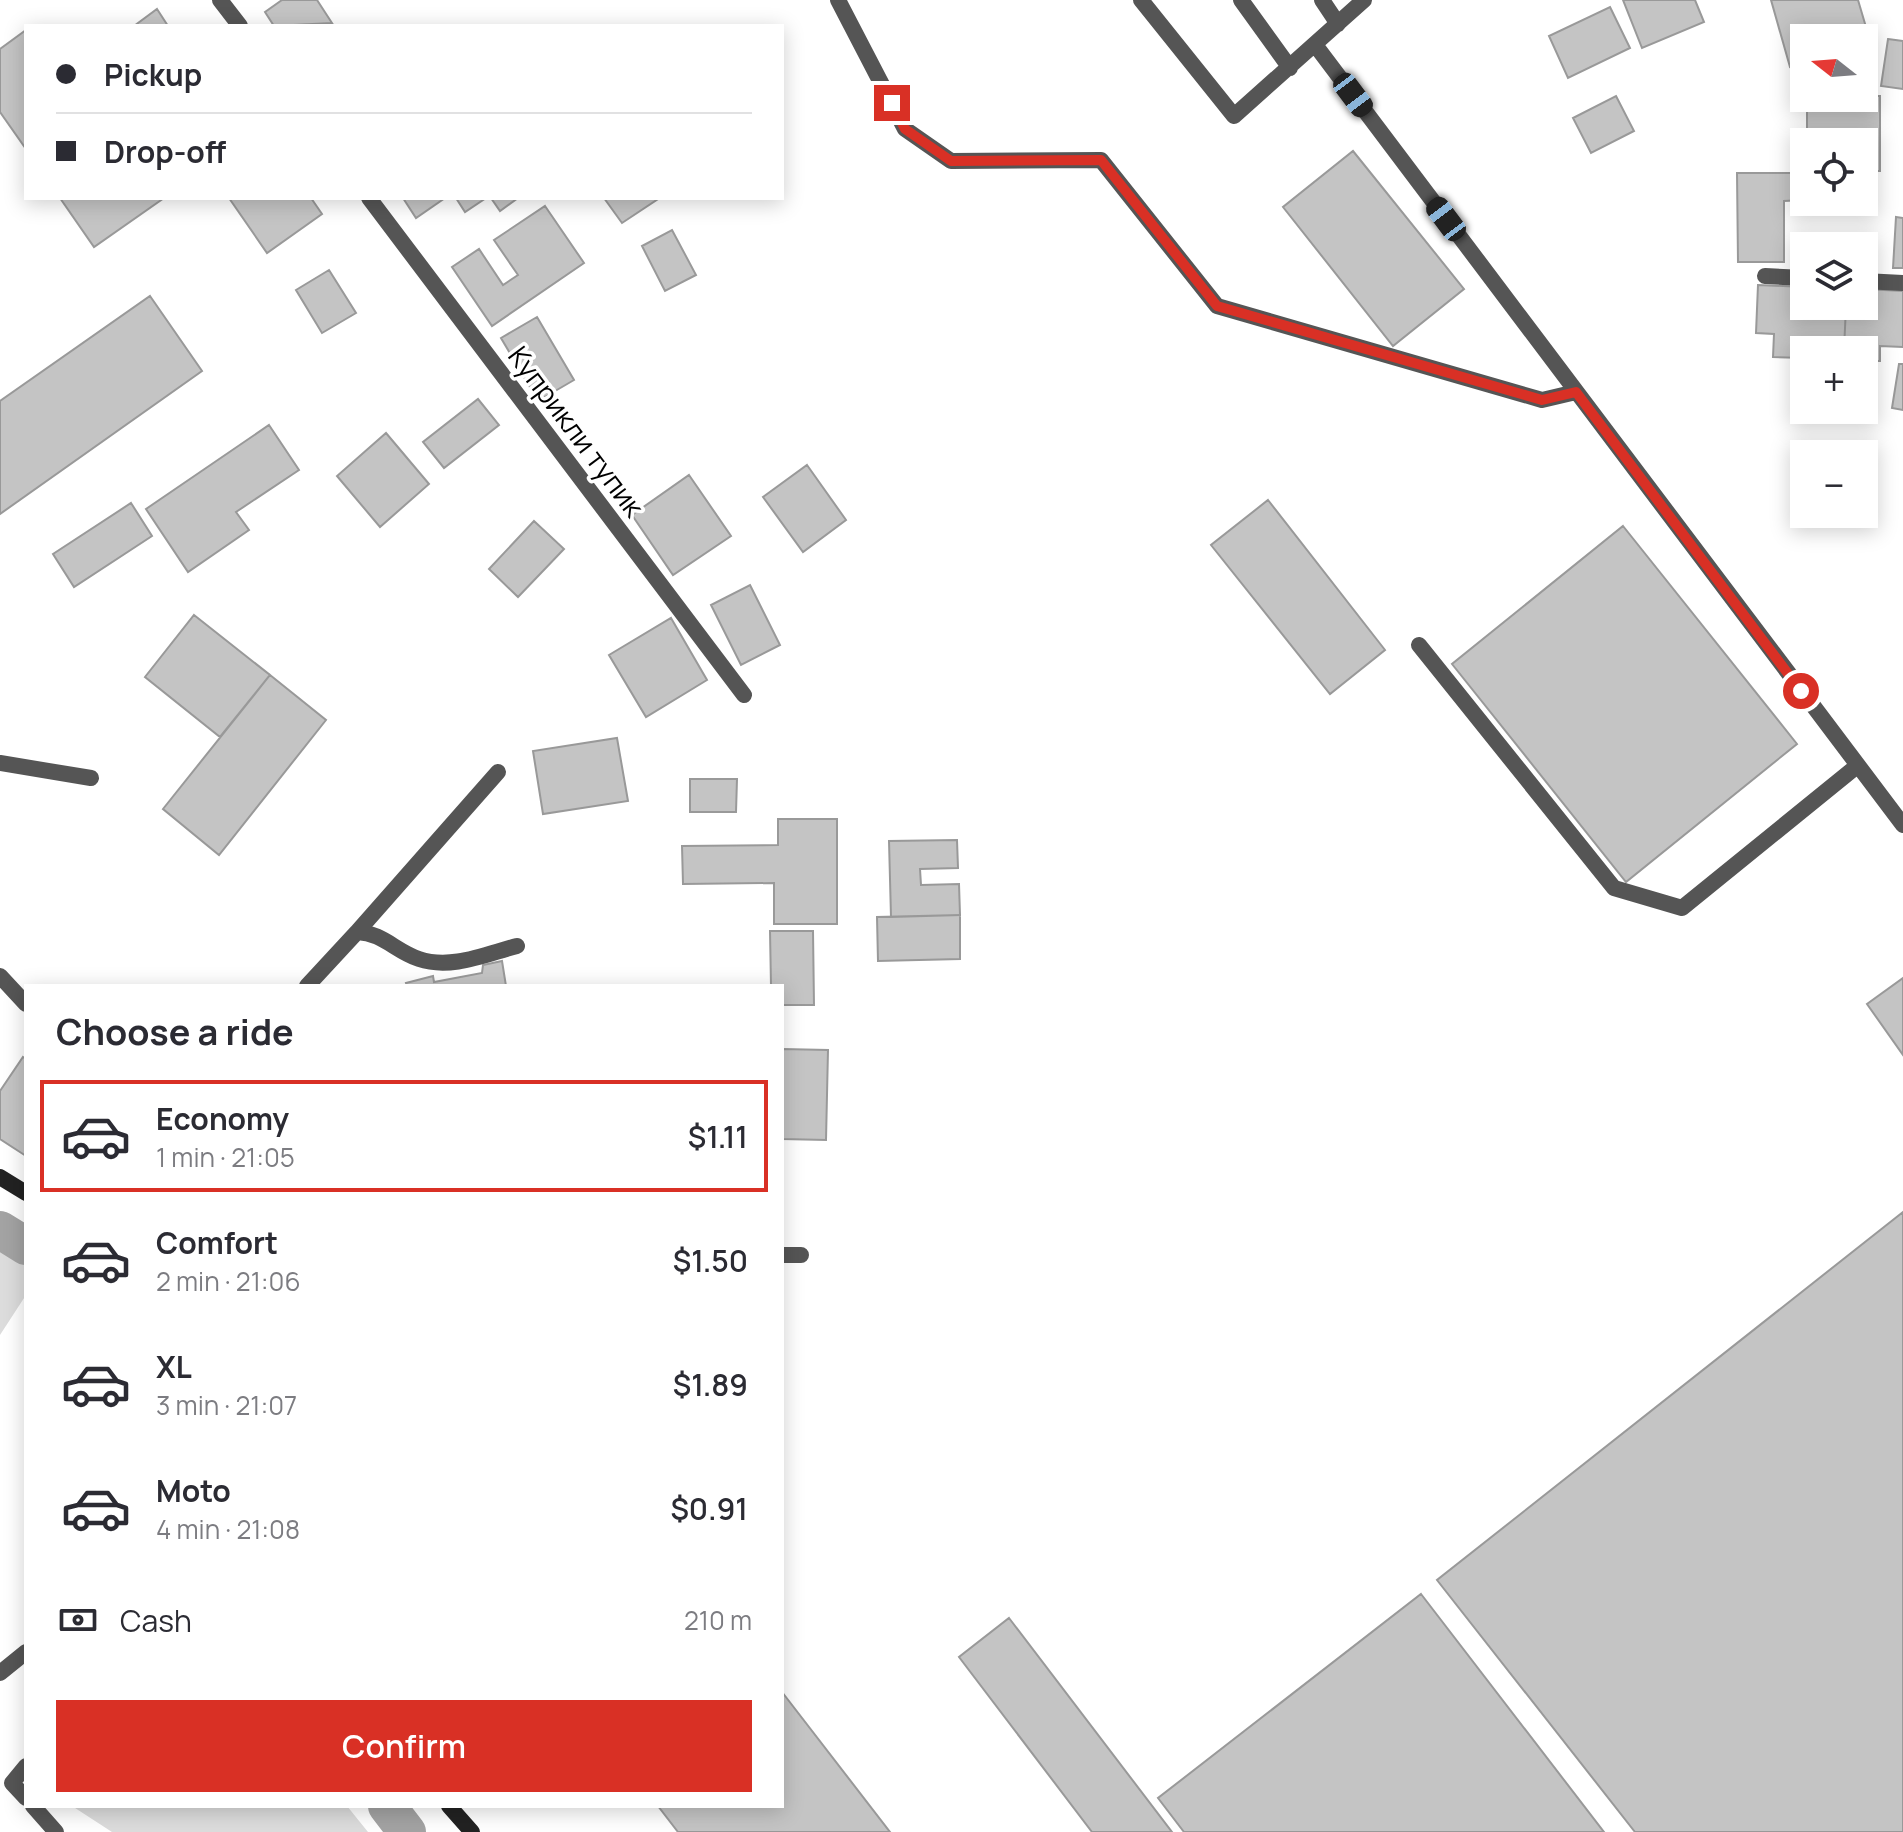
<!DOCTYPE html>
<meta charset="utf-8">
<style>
body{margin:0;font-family:Manrope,sans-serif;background:#f7f7f7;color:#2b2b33;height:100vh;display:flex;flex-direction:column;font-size:30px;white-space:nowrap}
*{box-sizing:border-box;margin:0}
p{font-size:26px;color:#7c7c81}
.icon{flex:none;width:44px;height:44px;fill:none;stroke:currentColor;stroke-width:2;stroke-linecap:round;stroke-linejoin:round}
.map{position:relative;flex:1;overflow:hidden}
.drawer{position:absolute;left:24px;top:984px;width:760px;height:824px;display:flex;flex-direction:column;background:#fff;border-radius:0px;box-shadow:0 4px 20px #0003}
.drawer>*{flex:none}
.hud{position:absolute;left:24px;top:24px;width:760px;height:176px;border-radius:0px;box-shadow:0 4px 20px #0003;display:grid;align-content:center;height:176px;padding:0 32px;background:#fff}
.needle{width:52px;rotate:287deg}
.controls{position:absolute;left:1790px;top:24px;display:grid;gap:16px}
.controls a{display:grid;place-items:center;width:88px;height:88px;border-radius:0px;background:#fff;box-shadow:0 4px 20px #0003;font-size:40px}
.end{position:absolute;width:36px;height:36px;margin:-18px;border:10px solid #d93025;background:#fff;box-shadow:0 0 0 4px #fff}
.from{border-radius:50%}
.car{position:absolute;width:24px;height:48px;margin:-24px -12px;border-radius:10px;box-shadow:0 0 6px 2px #0007;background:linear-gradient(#222 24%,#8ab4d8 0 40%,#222 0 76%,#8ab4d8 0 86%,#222 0)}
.hud b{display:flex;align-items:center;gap:28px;height:76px;font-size:30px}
.hud b+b{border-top:2px solid #e1e1e2}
.hud i{width:20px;height:20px;background:#2b2b33}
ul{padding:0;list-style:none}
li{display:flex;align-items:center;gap:24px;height:112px;margin:0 16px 12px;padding:0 16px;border:4px solid transparent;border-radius:0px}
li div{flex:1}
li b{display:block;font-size:30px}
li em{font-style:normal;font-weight:600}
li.on{border-color:#d93025}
li>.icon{width:72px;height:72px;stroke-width:1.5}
h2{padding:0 32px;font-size:36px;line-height:96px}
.pay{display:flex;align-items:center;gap:20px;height:88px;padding:0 32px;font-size:30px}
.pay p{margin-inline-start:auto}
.action{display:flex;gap:16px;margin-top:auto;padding:16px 32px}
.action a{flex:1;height:92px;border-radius:0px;background:#d93025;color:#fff;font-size:32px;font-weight:600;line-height:92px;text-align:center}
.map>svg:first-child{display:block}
.green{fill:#dcdcdc}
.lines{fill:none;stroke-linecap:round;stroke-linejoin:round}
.canal{stroke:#a3a3a3;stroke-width:38}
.building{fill:#c4c4c4;stroke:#999;stroke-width:2}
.lane{stroke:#555;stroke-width:16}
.street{stroke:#555;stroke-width:16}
.secondary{stroke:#222;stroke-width:16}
.route{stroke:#d93025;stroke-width:10}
.labels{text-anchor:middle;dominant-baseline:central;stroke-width:7;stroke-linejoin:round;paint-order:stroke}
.street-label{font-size:28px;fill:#000;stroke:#fff}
</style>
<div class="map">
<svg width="1903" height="1832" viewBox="0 0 1903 1832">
<rect width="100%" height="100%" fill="#fff"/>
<!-- green -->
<path class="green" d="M0 1245 26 1261V1295L0 1335Z
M72 1806H347L368 1832H112Z"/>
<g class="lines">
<!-- canal -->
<path class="canal" d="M0 1230 26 1246
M387 1806 407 1832"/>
</g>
<!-- building -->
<path class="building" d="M282 0H317L332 23 274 26 265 12Z
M1623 0H1695L1704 22 1642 48Z
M1771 0H1858L1871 44 1864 46V38H1804V63L1790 67Z
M1610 7 1630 48 1568 78 1549 36Z
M157 9 168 26H134Z
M26 30V149L0 112V49Z
M1888 39 1903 41V89L1881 86Z
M1616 96 1634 131 1591 153 1573 118Z
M1864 96H1880V171H1864V142H1807V98Z
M1353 151 1464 289 1393 346 1283 207Z
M1737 173H1804V200L1784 201V262H1738Z
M60 198H164L94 247Z
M229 198H311L322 214 267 253Z
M403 198H445L416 218Z
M456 198H486L465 212Z
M491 198H518L500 211Z
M604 198H657L658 199 622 223Z
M545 206 584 263 492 326 452 267 479 249 503 285 518 275 494 240Z
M1896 217 1903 218V268H1893Z
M672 230 696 275 665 291 642 246Z
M329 270 356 313 322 333 296 290Z
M1758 285 1804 287V306H1846L1844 350H1804V358L1773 357 1774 334 1756 333Z
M1864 289 1903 291V347L1880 346V361H1864V350H1844L1846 306H1864Z
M150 296 202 371 0 514V401Z
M537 317 574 380 538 401 501 338Z
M1899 364H1903V410L1892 408Z
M478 399 499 425 444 468 423 442Z
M269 425 299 470 236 512 249 530 188 572 146 509Z
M386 433 429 484 380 527 337 476Z
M807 465 846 520 803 552 763 497Z
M689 475 731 536 673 575 632 515Z
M1268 500 1385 650 1330 694 1211 545Z
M131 503 152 536 74 587 53 554Z
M534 521 564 549 518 597 489 569Z
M1623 526 1797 744 1626 882 1452 664Z
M750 585 780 645 741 665 711 605Z
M194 615 270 675 220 737 145 677Z
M671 618 707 680 646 717 609 655Z
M270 675 326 720 219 855 163 809Z
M617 738 628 801 543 814 533 751Z
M690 779H737L736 812H690Z
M778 819H837V924H774V883L683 884 682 846 778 845Z
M957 840 958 868 920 869 921 885 959 884 960 915 891 917 889 841Z
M960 915V959L878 961 877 917Z
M770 931H813L814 1005H782V986H771Z
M502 961 506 986H407L406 983 433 976 434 982 482 973 483 965Z
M1903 978V1055L1867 1004Z
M782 1049 828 1050 826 1140 782 1139Z
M23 1057 26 1059V1156L0 1139V1091Z
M1903 1212V1832H1635L1437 1580Z
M1421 1594 1604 1832H1184L1158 1798Z
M1009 1618 1172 1832H1092L959 1657Z
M782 1692 890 1832H678L658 1806H782Z"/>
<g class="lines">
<!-- lane -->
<path class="lane" d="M220 0 240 26
M838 0 905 129 951 161 1101 160 1217 306 1542 400 1576 392
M1141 0 1234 116 1364 0
M1241 0 1290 68
M1322 0 1338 24
M1316 46 1903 825
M369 198 744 695
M1765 276 1804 278
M1864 281 1903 283
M1419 645 1614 888 1682 908 1857 766
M0 763 91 778
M357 932 498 772
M0 976 26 1004
M307 986 357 932C383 933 395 951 419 959 451 970 486 954 517 946
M782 1255H801
M26 1766 12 1783 26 1798
M33 1806 56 1832"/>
<!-- street -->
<path class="street" d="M0 1673 26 1652"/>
<!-- secondary -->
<path class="secondary" d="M0 1177 26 1193
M449 1806 472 1832"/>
</g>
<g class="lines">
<!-- route -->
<path class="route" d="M892 103 905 129 951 161 1101 160 1217 306 1542 400 1576 392 1801 691"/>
</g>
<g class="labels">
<!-- street labels -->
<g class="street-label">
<text transform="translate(577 431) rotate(53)">Куприкли тупик</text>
</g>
</g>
</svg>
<div class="controls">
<a><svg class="needle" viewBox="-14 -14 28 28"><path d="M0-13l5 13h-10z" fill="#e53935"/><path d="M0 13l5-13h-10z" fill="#7c7c81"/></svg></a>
<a><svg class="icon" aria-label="locate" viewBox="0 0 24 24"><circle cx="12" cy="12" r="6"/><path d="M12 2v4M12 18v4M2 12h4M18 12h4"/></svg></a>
<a><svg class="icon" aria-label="layers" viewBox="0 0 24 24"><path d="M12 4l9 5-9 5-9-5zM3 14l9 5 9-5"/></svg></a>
<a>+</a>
<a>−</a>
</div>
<i class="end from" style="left:1801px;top:691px"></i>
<i class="end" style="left:892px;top:103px"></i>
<i class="car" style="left:1353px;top:95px;rotate:143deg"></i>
<i class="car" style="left:1446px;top:219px;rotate:323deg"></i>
<div class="hud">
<b><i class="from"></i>Pickup</b>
<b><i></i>Drop-off</b>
</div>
<section class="drawer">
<h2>Choose a ride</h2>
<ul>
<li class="on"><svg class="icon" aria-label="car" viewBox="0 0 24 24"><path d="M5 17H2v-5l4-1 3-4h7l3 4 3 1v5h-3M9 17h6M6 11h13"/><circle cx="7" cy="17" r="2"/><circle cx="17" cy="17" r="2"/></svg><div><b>Economy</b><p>1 min · 21:05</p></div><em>$1.11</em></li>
<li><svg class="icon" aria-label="car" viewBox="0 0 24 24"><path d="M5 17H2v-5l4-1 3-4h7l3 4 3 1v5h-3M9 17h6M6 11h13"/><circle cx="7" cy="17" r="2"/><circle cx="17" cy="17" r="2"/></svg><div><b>Comfort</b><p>2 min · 21:06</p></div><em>$1.50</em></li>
<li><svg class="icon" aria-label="car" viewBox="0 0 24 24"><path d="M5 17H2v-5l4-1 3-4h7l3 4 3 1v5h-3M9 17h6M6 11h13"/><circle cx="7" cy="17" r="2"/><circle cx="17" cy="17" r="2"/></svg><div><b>XL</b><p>3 min · 21:07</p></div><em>$1.89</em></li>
<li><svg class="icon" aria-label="car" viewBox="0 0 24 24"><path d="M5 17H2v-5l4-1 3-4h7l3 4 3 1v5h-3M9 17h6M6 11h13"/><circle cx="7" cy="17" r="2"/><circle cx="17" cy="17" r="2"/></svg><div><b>Moto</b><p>4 min · 21:08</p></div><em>$0.91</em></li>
</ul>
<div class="pay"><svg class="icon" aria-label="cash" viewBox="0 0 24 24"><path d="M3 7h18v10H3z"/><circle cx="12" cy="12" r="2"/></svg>Cash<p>210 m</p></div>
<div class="action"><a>Confirm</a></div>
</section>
</div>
